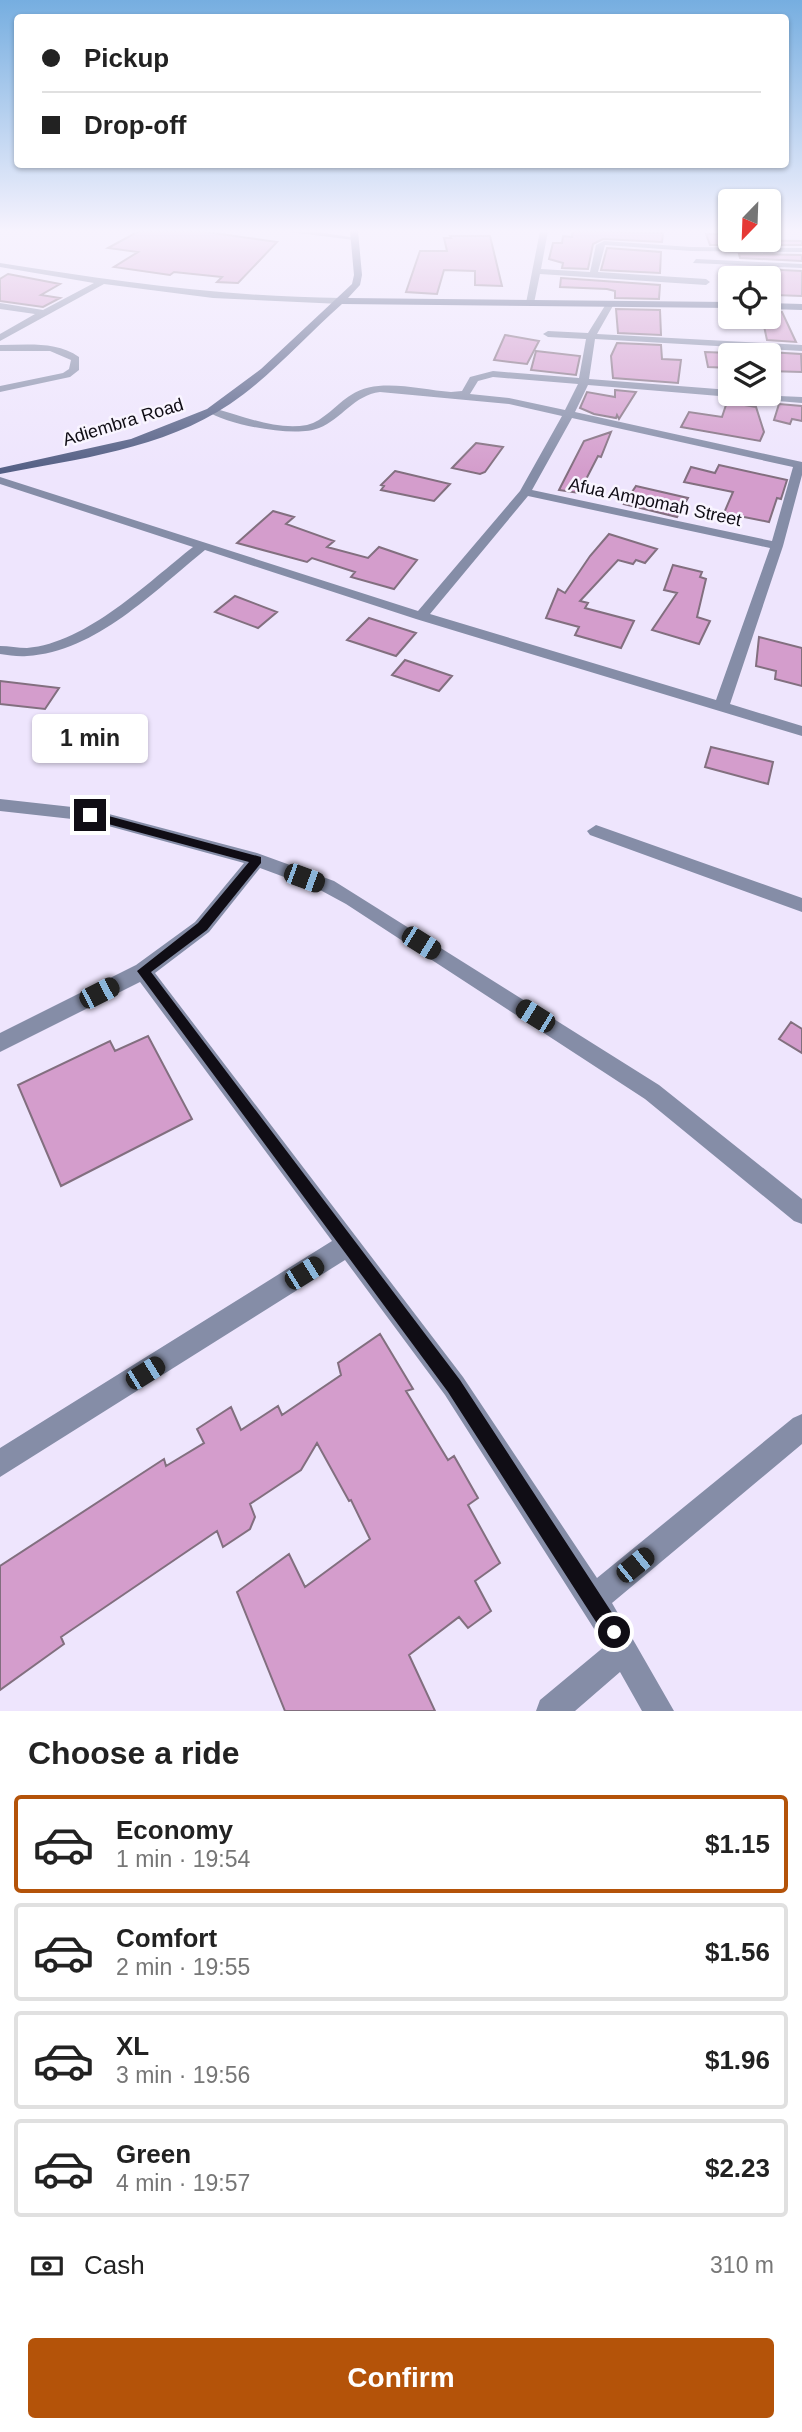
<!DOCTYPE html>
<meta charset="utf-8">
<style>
body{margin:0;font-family:Arial,sans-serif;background:#f6f6f6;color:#222;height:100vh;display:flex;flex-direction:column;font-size:26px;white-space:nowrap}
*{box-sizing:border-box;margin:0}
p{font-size:23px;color:#767676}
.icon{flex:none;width:38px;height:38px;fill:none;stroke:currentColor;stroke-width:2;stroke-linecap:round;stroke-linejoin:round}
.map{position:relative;height:1711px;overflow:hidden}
.sheet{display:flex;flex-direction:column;background:#fff;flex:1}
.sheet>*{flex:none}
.hud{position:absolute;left:14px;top:14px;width:775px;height:154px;border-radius:7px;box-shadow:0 2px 5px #0004;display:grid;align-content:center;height:154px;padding:0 28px;background:#fff}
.needle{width:46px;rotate:203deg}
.buttons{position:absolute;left:718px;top:189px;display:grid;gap:14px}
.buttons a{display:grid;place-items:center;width:63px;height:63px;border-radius:7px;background:#fff;box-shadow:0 2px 5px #0004;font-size:35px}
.end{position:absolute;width:32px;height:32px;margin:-16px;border:9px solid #100d15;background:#fff;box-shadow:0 0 0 4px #fff}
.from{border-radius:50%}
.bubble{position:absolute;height:49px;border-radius:7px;background:#fff;box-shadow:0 2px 5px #0004;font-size:23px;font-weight:700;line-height:49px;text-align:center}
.car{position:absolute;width:21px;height:42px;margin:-21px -10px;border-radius:9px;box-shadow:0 0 5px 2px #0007;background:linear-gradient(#222 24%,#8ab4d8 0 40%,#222 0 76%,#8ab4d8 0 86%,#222 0)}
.hud b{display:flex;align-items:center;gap:24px;height:66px;font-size:26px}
.hud b+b{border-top:2px solid #e0e0e0}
.hud i{width:18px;height:18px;background:#222}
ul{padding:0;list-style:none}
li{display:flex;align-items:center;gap:21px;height:98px;margin:0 14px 10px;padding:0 14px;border:4px solid #e0e0e0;border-radius:7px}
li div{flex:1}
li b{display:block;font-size:26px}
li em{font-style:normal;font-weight:700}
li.active{border-color:#b45309}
li>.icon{width:63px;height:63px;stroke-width:1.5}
h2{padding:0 28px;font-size:32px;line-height:84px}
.pay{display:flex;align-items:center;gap:18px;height:77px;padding:0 28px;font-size:26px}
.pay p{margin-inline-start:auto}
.primary-button{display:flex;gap:14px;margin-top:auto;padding:14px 28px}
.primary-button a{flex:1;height:80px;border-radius:7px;background:#b45309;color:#fff;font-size:28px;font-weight:700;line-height:80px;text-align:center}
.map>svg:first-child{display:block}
.building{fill:#d49dcc;stroke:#826f7f;stroke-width:2}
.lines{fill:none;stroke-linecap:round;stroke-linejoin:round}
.street{fill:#858da7;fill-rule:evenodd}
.secondary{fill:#556085;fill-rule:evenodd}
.route{fill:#100d15}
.labels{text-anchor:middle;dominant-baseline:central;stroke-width:5;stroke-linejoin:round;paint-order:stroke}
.far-street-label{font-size:18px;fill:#100d15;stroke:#f9f5ff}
</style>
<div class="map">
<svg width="802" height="1711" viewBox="0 0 802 1711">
<rect width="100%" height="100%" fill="#eee5fd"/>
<!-- building -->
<path class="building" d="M139 231H199L277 242 238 283 217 282 222 277 174 272 170 275 114 267 138 252 108 248Z
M573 231 663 233 662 242 603 239 593 244 588 269 562 268 563 263 549 259 553 243H562L563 236 572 237Z
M706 234H730V245H710Z
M450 236H490L502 286 475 285V271L444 270 437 294 406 292 420 251H447L444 238H451Z
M734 240 802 241V245H735Z
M607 248 661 252 660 273 601 270Z
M739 254 802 255V261L740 258Z
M744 268 802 271V296L775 295 777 301 768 300V278H747Z
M8 274 60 284 41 295 60 298 43 307 0 301V279Z
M561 278 660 285 659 299 615 298V291L607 289 560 287Z
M616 309 660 310 661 335 618 333Z
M768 312H782L796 342 767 340 762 317H768Z
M505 335 539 341 527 364 494 360Z
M617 343 661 345 662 359 681 360 678 383 613 378 611 356Z
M536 351 580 356 576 375 531 370Z
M705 352 730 353V368L708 367Z
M768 352 801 354 802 372 768 371Z
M615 390 636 392 619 419 617 415 616 418 594 414 580 408 587 392 615 397Z
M727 402 756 407 764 432 760 441 681 427 689 412 722 417Z
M779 404 802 406V421L792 419 790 424 774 420Z
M611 432 601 457 598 456 579 493 559 490 584 441Z
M476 443 503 447 485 472 480 474 452 468Z
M719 465 787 480 781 499 777 498 769 522 724 513 733 492 684 482 691 467 715 473Z
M395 471 450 484 434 501 381 490 384 486 381 485Z
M636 486 688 498 677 517 624 504Z
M273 511 294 517 286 524 334 541 327 547 368 558 379 547 417 560 394 589 351 577 355 572 312 558 307 562 237 543Z
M609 534 657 549 645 563 636 560 633 564 618 560 580 601 588 603 585 608 634 621 621 648 575 635 579 627 546 618 558 589 565 593 590 556Z
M673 565 702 572 700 577 706 579 697 617 710 621 699 644 652 630 677 593 664 590Z
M235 596 277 612 258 628 215 612Z
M369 618 416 633 396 656 347 640Z
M759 637 802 648V686L775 679 776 671 756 666Z
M405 660 452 676 439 691 392 675Z
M0 681 59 688 45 709 0 704Z
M711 747 773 762 768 784 705 767Z
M791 1022 802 1029V1053L779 1039Z
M148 1036 192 1119 61 1186 18 1085 110 1041 115 1051Z
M380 1334 413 1389 406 1391 448 1460 454 1456 478 1498 468 1505 500 1563 475 1581 491 1611 468 1628 459 1617 409 1655 435 1711H285L237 1592 289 1554 305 1587 370 1539 351 1500 349 1501 317 1443 301 1470 250 1504 255 1517 250 1529 223 1547 217 1531 61 1637 64 1644 0 1690V1566L164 1459 166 1466 204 1443 197 1429 231 1407 241 1430 278 1406 282 1415 341 1375 338 1363Z"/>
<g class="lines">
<!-- street -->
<path class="street" d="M282 231H309L358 238 354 240Z
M540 231H548L541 269 590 272 596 245 604 241 691 247 802 248V252L691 251 605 245 598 272 706 279 710 282 706 285 540 274 534 303 530 306 526 303Z
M696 259 802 264V268L693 263Z
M0 263C113 281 226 297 341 298L345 301 341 304 213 298 104 284 0 341V334L35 314 0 309V303L43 310 94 283 0 267Z
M610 301 614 304 597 334 802 345V351L595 339 589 379 730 390V394L802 397V403L588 385 575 412 802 462V475L783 546 730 704 802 726V736L416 619 205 550C154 591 96 652 27 656 18 657 9 655 0 654V646C9 646 18 648 27 648 87 643 148 582 193 547L0 484V477L418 611 520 491 562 416 509 404 380 392C354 395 342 419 319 428 296 438 227 425 207 411L212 408C241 415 276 431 307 425 324 421 336 404 351 395 378 377 420 390 451 392L462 391 470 377 493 371 579 378 586 339 548 337 543 334 548 331 588 333 606 304ZM493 377 578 384 565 410 509 398 470 394 478 381ZM572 418 793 467 772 541 532 490ZM528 496 770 548 716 700 430 614Z
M0 345C27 345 56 341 79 357V370L70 377 0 392V386L63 373 69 369 71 360 50 351H0Z
M0 799 90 809 257 853 334 881 659 1085 802 1199V1224L794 1221 645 1099 346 904 322 891 260 868 209 932 155 973 463 1377 597 1578 793 1418 802 1414V1444L612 1603 674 1711H642L620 1672 575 1711H536L540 1700 605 1646 445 1395 345 1260 0 1477V1448L332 1241 140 982 0 1052V1033L136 965 195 922 244 863 90 821 0 811Z
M596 825 802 898V912L590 835 587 831Z"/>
<!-- secondary -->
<path class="secondary" d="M350 231H358L362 275 360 285 348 298 730 302V308L342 304C305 337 271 376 230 404 163 449 77 459 0 474V468L131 439 207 409 261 369 352 284 354 275Z
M768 303 802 304V310L768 309Z"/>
</g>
<!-- sky -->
<linearGradient id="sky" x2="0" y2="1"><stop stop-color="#76aee0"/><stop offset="0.49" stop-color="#f7f3fe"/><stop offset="1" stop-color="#f7f3fe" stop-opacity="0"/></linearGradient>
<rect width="802" height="471" fill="url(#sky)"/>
<!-- route -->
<path class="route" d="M90 811 261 857V863L207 930 151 972 460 1380 620 1625 623 1632 620 1639 614 1642 607 1639 448 1392 137 971 198 923 249 862 86 818 85 815Z"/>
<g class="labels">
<!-- far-street labels -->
<g class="far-street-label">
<text transform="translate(123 422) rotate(-17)">Adiembra Road</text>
<text transform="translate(655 502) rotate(12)">Afua Ampomah Street</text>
</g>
</g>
</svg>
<div class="buttons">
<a><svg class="needle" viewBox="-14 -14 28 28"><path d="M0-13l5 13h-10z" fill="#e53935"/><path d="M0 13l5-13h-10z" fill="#767676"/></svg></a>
<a><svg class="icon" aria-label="locate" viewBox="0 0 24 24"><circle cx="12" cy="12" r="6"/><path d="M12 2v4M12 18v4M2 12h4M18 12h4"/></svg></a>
<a><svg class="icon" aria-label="layers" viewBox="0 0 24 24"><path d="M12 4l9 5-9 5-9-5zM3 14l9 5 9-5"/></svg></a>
</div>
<i class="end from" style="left:614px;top:1632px"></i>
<i class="end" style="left:90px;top:815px"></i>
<div class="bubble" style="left:32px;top:714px;width:116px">1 min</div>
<i class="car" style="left:304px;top:878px;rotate:110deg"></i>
<i class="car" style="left:421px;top:943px;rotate:122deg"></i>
<i class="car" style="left:99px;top:993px;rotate:63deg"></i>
<i class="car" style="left:535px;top:1016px;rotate:302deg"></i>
<i class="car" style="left:304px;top:1273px;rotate:58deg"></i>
<i class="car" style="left:145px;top:1373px;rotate:58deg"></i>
<i class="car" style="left:635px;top:1565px;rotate:51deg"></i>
<div class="hud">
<b><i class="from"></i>Pickup</b>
<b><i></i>Drop-off</b>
</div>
</div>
<section class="sheet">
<h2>Choose a ride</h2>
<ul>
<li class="active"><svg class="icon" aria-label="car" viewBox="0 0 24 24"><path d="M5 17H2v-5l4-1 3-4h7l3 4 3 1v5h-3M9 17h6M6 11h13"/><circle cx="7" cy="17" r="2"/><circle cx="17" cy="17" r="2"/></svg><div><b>Economy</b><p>1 min · 19:54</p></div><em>$1.15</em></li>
<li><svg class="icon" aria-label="car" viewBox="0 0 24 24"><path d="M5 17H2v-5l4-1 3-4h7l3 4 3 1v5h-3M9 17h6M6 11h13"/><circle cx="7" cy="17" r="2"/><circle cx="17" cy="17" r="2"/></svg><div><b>Comfort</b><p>2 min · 19:55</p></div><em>$1.56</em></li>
<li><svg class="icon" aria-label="car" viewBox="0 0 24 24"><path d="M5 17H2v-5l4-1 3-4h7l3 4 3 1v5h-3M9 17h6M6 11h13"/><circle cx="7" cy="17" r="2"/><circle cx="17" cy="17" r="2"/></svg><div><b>XL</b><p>3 min · 19:56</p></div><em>$1.96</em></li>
<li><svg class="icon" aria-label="car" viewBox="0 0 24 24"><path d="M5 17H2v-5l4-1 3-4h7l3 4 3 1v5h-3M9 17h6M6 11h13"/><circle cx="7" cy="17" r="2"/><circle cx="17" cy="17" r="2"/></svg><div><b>Green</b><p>4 min · 19:57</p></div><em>$2.23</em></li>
</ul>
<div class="pay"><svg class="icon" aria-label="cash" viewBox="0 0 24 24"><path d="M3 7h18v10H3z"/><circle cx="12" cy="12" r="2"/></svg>Cash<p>310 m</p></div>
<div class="primary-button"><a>Confirm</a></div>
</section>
